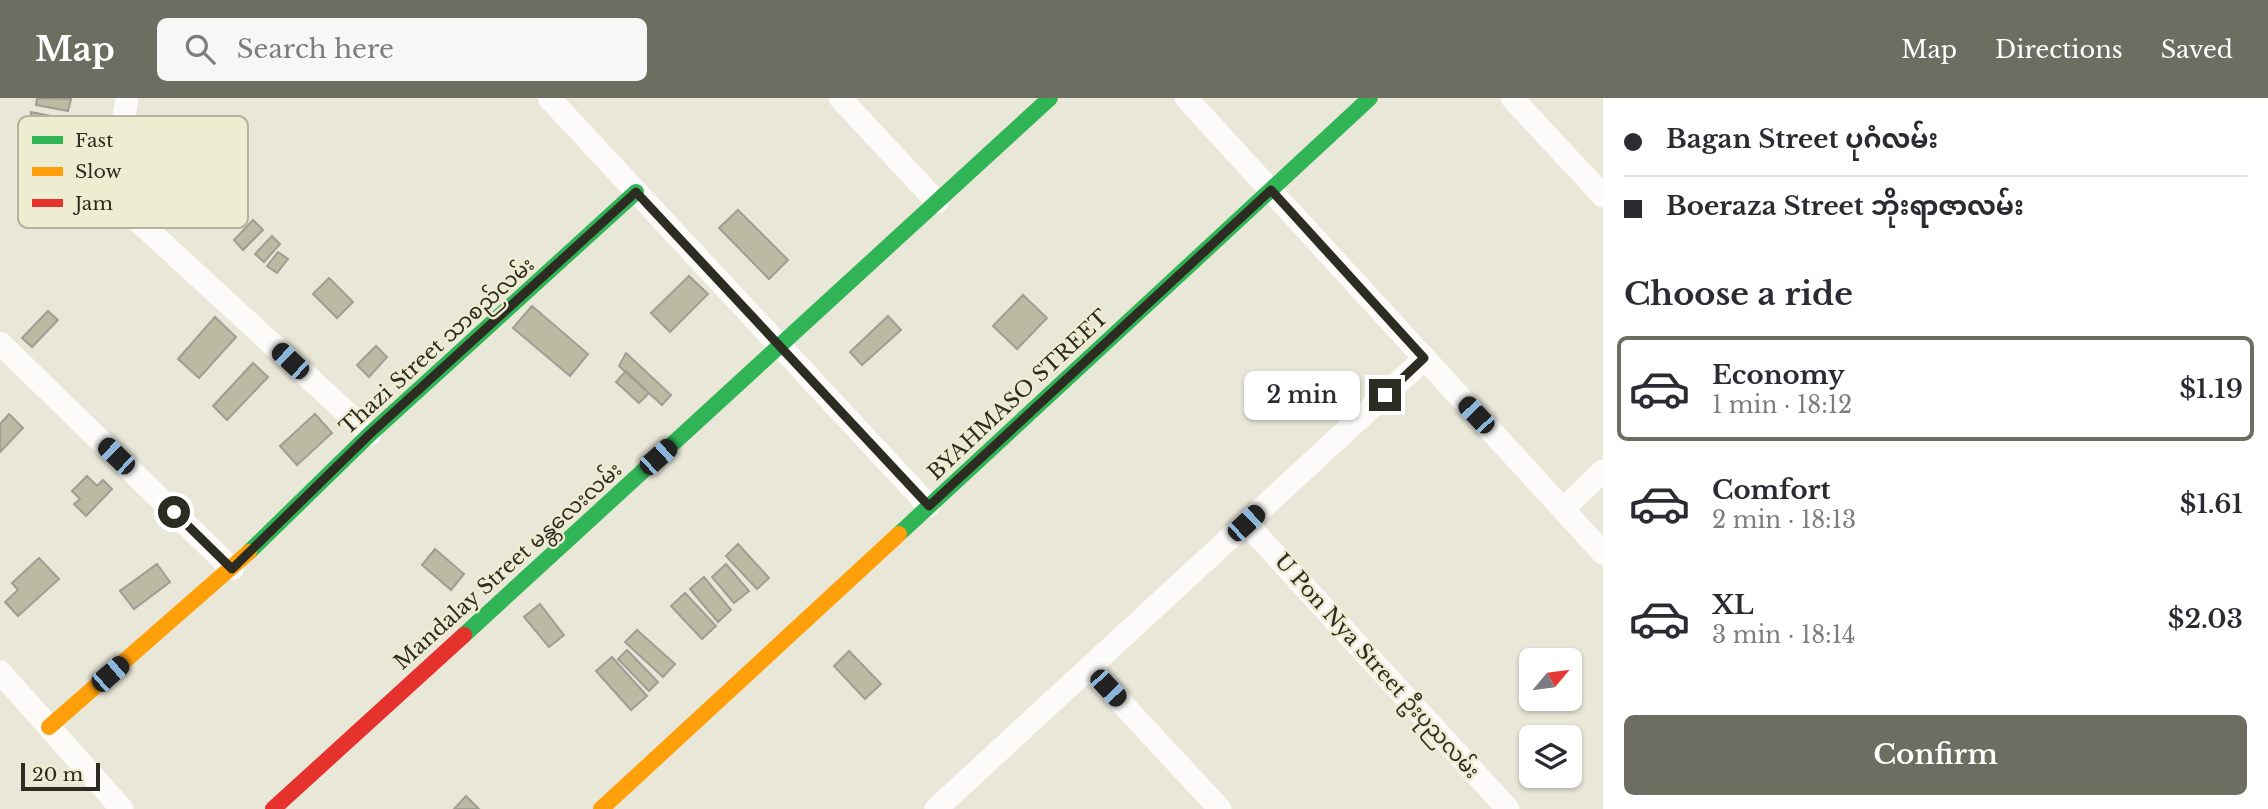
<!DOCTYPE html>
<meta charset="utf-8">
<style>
body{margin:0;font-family:"Libre Baskerville","Noto Sans Myanmar",serif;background:#f7f7f7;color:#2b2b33;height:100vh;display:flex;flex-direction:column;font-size:26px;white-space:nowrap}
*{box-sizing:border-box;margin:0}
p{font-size:23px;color:#7c7c81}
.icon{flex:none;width:38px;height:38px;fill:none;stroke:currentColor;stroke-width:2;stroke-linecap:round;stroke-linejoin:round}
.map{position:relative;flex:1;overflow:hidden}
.sheet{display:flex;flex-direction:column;background:#fff;width:665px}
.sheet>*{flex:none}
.banner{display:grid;align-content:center;height:154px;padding:0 21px;background:#fff}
.needle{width:46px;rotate:61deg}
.tools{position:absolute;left:1519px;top:550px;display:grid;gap:14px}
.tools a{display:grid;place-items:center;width:63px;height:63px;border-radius:10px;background:#fff;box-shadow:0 2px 5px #0004;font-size:35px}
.scale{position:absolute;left:21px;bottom:18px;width:79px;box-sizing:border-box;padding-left:7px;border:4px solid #2d2c22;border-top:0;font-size:19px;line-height:24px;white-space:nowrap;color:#2d2c22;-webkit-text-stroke:5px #eeedd2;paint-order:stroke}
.end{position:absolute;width:32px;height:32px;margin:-16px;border:9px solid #2d2c22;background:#fff;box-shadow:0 0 0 4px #fff}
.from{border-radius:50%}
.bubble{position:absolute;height:49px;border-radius:10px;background:#fff;box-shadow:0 2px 5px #0004;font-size:23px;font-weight:600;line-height:49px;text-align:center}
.car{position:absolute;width:21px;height:42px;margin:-21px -10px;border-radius:9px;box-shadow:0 0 5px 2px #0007;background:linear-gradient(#222 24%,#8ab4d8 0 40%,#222 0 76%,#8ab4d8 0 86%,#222 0)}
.banner b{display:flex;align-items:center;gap:24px;height:66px;font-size:26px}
.banner b+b{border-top:2px solid #e1e1e2}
.banner i{width:18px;height:18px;background:#2b2b33}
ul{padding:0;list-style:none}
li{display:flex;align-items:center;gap:21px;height:105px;margin:0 14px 10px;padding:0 7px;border:4px solid transparent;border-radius:10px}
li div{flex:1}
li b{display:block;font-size:26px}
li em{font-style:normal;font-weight:600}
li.on{border-color:#6e6d62}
li>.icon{width:63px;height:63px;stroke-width:1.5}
h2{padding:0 21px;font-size:32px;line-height:84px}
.action{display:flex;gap:14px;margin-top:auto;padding:14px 21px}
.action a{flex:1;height:80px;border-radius:10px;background:#6e6d62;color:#fff;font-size:28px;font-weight:600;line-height:80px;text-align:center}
header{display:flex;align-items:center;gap:42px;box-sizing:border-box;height:98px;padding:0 35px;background:#6e6d62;color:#fff}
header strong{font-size:33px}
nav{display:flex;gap:38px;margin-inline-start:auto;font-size:24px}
.search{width:490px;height:63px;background:#f7f7f7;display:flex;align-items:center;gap:18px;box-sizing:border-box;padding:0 24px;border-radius:10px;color:#7c7c81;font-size:26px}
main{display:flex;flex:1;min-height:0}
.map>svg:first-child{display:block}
.building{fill:#bcbaa2;stroke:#9e9e92;stroke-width:2}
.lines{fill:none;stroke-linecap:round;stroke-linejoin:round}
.street{stroke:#fcfbf9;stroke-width:23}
.fast{stroke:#30b455;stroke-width:16}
.slow{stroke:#ff9f0a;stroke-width:16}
.jam{stroke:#e5322d;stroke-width:16}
.route{stroke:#2d2c22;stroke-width:9}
.labels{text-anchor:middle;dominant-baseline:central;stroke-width:5;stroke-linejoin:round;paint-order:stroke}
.street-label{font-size:21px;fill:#2d2c22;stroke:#eeedd2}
.key{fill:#eeedd2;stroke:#b4b39d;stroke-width:2}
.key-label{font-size:19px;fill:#2d2c22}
</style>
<header>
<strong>Map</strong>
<div class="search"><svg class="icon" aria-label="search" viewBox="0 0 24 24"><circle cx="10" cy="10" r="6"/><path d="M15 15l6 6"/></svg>Search here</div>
<nav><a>Map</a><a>Directions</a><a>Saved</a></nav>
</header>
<main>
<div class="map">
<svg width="1603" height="711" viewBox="0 0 1603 711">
<rect width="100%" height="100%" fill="#e8e7d8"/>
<!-- building -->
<path class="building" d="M37 0 71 1 68 13 36 7Z
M31 14 61 20 58 34 29 29Z
M738 112 788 162 769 181 719 130Z
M253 122 263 132 243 152 234 142Z
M272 138 280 146 264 164 255 156Z
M278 154 288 161 277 175 267 168Z
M689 178 708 196 670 234 651 215Z
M329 180 353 204 337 220 313 196Z
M1023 197 1047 220 1017 251 993 228Z
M532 208 588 256 570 278 513 230Z
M48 213 58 222 32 249 22 240Z
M888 218 901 232 862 267 850 254Z
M215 219 236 239 199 280 178 261Z
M376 248 387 259 369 279 357 267Z
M626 255 671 297 662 307 619 268Z
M253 265 268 279 227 322 213 308Z
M626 273 649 295 639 305 616 284Z
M9 316 23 330 0 354V326Z
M315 316 332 335 297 367 280 348Z
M87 378 97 388 103 382 112 391 86 418 74 406 80 401 72 393Z
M738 446 769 480 757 491 726 458Z
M435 451 464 476 451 492 422 467Z
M39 460 59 481 18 518 5 504 18 492 12 485Z
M157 466 170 484 134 511 120 493Z
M726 466 749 493 734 505 712 479Z
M704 479 731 512 718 524 690 491Z
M685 495 716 528 702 541 671 508Z
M540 506 564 537 549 549 524 519Z
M637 532 675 566 663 579 625 544Z
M627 552 658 584 649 593 618 561Z
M849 553 881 586 865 601 834 568Z
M612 559 647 598 631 612 596 573Z
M466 698 479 711H454Z"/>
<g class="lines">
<!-- street -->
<path class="street" d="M127 0 111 98 370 336
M549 0 929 408
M840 0 937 104
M1186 0 1603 455
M1512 0 1603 98
M0 245 232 471
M1563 411 1603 373
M1246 425 1508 711
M1089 570 1220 711
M0 574 122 711
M936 711 1425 260"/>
<!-- fast -->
<path class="fast" d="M899 436 1370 0
M249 454 370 336 636 94
M464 537 1050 0"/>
<!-- slow -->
<path class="slow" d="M49 629 249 454
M601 711 899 436"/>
<!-- jam -->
<path class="jam" d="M273 711 464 537"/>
</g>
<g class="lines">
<!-- route -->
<path class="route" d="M174 414 232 471 370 336 636 94 929 408 1271 92 1424 260 1385 297"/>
</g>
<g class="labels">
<!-- street labels -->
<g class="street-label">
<text transform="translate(437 248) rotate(-42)">Thazi Street သာစည်လမ်း</text>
<text transform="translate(1018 297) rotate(-43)">BYAHMASO STREET</text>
<text transform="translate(508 468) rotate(-42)">Mandalay Street မန္တလေးလမ်း</text>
<text transform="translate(1377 568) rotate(48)">U Pon Nya Street ဦးပုညလမ်း</text>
</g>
</g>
<!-- legend -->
<rect x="18" y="18" width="230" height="112" rx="10" class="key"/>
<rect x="32" y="38" width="31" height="8" fill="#30b455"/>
<rect x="32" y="69" width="31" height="9" fill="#ff9f0a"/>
<rect x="32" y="101" width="31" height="8" fill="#e5322d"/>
<g class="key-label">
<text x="75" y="49">Fast</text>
<text x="75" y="80">Slow</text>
<text x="75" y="112">Jam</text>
</g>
</svg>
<div class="tools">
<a><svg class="needle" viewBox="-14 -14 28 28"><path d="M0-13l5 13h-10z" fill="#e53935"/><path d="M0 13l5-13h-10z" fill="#7c7c81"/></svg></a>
<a><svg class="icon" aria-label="layers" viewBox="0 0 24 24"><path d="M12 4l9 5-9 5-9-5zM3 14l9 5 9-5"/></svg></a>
</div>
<div class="scale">20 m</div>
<i class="end from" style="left:174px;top:414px"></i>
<i class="end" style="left:1385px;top:297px"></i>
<div class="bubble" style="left:1244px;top:273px;width:116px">2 min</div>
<i class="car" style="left:290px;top:263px;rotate:313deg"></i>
<i class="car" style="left:1476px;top:317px;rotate:317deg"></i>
<i class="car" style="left:116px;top:358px;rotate:314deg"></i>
<i class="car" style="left:658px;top:359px;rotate:48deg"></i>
<i class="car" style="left:1246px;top:425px;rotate:47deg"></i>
<i class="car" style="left:110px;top:576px;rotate:49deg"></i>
<i class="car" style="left:1108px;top:590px;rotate:137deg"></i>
</div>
<section class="sheet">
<div class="banner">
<b><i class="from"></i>Bagan Street ပုဂံလမ်း</b>
<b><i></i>Boeraza Street ဘိုးရာဇာလမ်း</b>
</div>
<h2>Choose a ride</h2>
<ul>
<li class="on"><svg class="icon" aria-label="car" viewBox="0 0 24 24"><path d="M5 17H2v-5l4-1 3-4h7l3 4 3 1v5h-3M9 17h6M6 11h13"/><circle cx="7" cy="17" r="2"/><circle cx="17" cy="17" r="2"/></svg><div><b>Economy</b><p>1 min · 18:12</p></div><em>$1.19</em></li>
<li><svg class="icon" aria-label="car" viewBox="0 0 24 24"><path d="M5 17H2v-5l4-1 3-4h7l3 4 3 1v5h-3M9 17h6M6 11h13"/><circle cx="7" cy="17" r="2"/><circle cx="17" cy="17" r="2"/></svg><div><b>Comfort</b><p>2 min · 18:13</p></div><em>$1.61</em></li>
<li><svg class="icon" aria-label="car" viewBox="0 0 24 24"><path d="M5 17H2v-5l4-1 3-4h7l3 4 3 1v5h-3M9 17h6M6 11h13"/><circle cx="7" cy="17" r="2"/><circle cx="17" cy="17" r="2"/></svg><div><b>XL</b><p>3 min · 18:14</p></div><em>$2.03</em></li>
</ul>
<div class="action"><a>Confirm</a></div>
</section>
</main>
